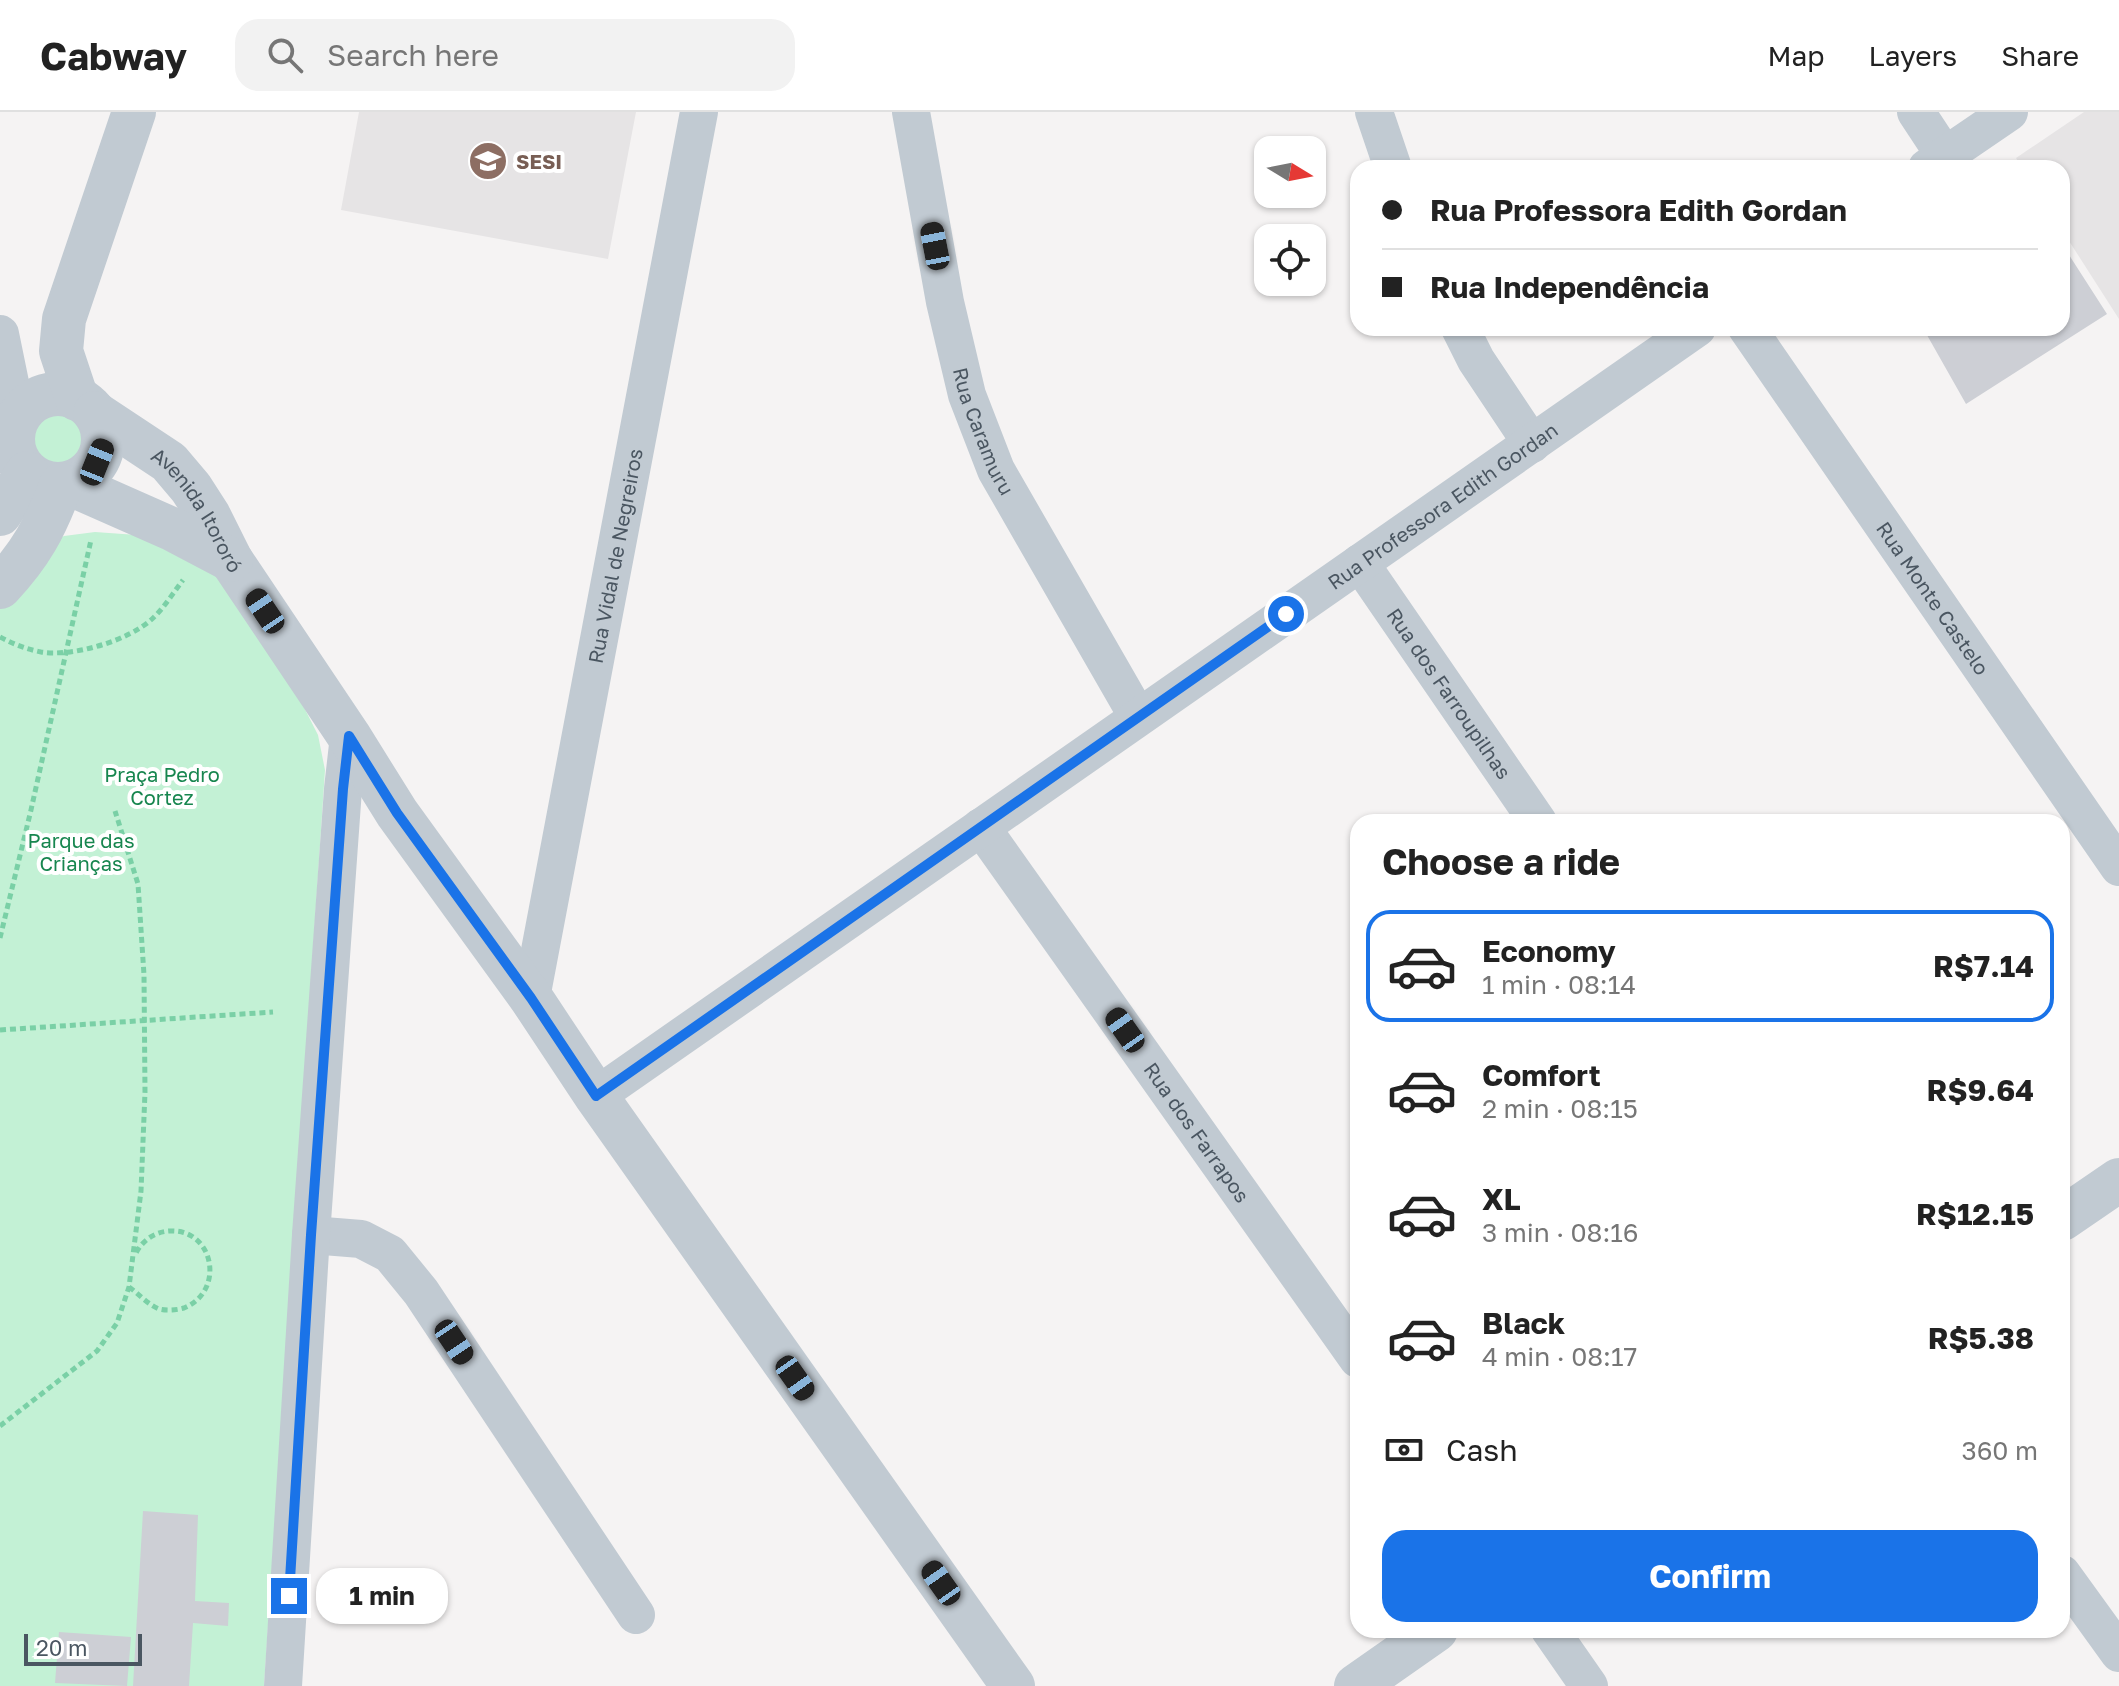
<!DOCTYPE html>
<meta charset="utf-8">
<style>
body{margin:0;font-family:"Golos Text",sans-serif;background:#f2f2f2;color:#222;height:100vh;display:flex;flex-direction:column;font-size:30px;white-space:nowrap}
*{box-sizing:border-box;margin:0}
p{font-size:26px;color:#767676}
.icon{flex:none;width:44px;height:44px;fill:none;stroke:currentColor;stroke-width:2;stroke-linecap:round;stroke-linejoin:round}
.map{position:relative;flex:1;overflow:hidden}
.details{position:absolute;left:1350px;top:702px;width:720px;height:824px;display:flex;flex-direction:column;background:#fff;border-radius:24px;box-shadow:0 2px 6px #0004}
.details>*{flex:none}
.top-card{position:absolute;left:1350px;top:48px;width:720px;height:176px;border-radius:24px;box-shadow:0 2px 6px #0004;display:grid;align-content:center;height:176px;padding:0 32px;background:#fff}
.needle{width:52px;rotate:100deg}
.tools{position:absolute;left:1254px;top:24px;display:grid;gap:16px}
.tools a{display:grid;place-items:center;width:72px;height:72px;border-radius:16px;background:#fff;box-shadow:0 2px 6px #0004;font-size:40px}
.scale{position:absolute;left:24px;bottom:20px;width:118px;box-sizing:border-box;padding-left:8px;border:4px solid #4a5661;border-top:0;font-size:22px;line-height:28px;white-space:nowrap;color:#4a5661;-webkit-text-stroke:6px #fff;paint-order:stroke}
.end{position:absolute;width:36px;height:36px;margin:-18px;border:10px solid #1a73e8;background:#fff;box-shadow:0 0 0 4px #fff}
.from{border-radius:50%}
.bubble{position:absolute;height:56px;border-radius:24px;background:#fff;box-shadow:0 2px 6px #0004;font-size:26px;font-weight:700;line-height:56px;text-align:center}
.car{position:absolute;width:24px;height:48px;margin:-24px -12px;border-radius:10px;box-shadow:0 0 6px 2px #0007;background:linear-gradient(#222 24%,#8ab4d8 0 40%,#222 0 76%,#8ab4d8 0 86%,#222 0)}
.top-card b{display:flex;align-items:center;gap:28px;height:76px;font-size:30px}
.top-card b+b{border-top:2px solid #e0e0e0}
.top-card i{width:20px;height:20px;background:#222}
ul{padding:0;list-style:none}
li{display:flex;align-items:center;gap:24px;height:112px;margin:0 16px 12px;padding:0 16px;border:4px solid transparent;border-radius:24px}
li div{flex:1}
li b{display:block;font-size:30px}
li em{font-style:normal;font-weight:700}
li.on{border-color:#1a73e8}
li>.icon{width:72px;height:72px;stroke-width:1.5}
h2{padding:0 32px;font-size:36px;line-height:96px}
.pay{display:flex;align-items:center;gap:20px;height:88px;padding:0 32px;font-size:30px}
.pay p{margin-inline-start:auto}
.primary-button{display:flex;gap:16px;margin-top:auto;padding:16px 32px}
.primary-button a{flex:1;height:92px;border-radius:24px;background:#1a73e8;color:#fff;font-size:32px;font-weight:700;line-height:92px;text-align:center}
header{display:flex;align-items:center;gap:48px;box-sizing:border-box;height:112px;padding:0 40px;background:#fff;border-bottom:2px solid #e0e0e0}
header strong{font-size:38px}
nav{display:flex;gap:44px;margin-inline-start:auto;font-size:28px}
.search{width:560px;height:72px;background:#f2f2f2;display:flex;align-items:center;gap:20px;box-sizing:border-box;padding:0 28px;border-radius:24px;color:#767676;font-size:30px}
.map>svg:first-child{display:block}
.education{fill:#e6e4e5}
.green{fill:#c3f1d5}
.building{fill:#cdcfd5}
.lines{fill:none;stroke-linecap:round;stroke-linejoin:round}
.path{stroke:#7ad0a6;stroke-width:5;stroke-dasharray:6 4;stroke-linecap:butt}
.minor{stroke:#c1cad2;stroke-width:38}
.tertiary{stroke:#c1cad2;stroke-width:44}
.route{stroke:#1a73e8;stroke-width:10}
.labels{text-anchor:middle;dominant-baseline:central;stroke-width:8;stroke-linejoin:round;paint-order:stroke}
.education-label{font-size:20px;font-weight:bold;fill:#785e54;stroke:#fff;text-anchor:start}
.street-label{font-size:20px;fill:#4a5661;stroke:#fff}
.park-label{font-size:20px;fill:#17864f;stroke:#fff}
</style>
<header>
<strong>Cabway</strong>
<div class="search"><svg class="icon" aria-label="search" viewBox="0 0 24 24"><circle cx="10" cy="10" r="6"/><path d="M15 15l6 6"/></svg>Search here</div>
<nav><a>Map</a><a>Layers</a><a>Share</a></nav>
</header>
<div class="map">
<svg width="2119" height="1574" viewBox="0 0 2119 1574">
<rect width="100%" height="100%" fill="#f5f3f3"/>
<!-- education -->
<path class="education" d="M359 0H636L608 147 341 98Z
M2084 0H2119V207L2062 118V56H2022L2016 46Z"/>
<!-- green -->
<path class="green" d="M64 288 94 324C92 347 78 357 57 363L23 343C15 322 22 300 43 291 50 288 57 289 64 288Z
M95 420 137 423 216 464 274 536 318 623 325 658 264 1574H0V487L38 437 64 424Z"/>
<!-- building -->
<path class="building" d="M2062 132 2107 202 1966 292 1923 216H2062Z
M143 1399 198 1403 195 1489 229 1491 228 1514 193 1511 189 1574H133Z
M59 1520 131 1525 127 1574 55 1571Z"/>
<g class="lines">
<!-- path -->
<path class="path" d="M0 525C13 532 26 537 41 540 73 545 128 529 152 507 164 496 173 481 183 468
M0 826 31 698 91 428
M0 918 273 900
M129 1175C139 1182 147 1192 159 1197 167 1199 177 1198 184 1196 226 1179 214 1116 169 1119 153 1120 141 1130 135 1143
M0 1314 97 1239 117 1211 129 1175 141 1079 145 980 144 863 138 772 115 699"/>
<!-- minor -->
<g class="minor">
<path id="s1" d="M911 0 945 190 967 283 996 358 1138 605"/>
<path d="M1374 0 1393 56"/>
<path d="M1916 0 1945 44"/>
<path d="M1927 56 2009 0"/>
<path d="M1460 216 1476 248 1532 332"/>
<path id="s2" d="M1747 216 2119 755"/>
<path d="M0 222 17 305"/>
<path id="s3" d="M1360 451 1538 710"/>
<path id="s4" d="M981 715 1358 1247"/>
<path id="s5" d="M531 886 699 0"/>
<path id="s6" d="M596 984 1697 216"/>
<path d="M311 1123 361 1127 390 1142 421 1180 636 1503"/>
<path d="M2062 1462 2119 1541"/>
<path d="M1550 1518 1589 1574"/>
<path d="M283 1574 311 1123 343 677 349 624"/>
</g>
<!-- tertiary -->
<g class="tertiary">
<circle cx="58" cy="327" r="45"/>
<path d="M77 287 61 239 64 207 134 0"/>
<path id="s7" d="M95 301 169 350 191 376 209 404 231 448 349 624 397 701 531 886 596 984 1013 1574"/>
<path d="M70 372 174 418 231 448"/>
<path d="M0 402 27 361"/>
<path d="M0 475C31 442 45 416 61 373"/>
<path d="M2062 1107 2119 1068"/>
<path d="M1356 1574 1436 1518"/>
</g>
</g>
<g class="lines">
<!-- route -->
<path class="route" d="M289 1484 311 1123 343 677 349 624 397 701 531 886 596 984 1286 502"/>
</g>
<!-- icons -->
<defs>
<g id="school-disc" transform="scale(2)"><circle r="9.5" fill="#8d6e63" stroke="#fff"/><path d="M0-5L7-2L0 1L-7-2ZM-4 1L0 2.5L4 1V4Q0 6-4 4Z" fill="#fff"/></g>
</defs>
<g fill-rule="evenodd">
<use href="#school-disc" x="488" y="49"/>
</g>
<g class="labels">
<!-- education labels -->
<g class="education-label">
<text x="516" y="49">SESI</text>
</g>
<!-- street labels -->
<g class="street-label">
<text stroke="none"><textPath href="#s1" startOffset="328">Rua Caramuru</textPath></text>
<text stroke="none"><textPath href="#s7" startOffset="144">Avenida Itororó</textPath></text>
<text stroke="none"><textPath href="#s6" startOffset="1032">Rua Professora Edith Gordan</textPath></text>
<text stroke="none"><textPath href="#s5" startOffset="450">Rua Vidal de Negreiros</textPath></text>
<text stroke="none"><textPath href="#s2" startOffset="328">Rua Monte Castelo</textPath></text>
<text stroke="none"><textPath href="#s3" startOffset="158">Rua dos Farroupilhas</textPath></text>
<text stroke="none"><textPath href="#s4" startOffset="374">Rua dos Farrapos</textPath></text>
</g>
<!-- park labels -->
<g class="park-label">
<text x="162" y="662">Praça Pedro<tspan x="162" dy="23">Cortez</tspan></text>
<text x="81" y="728">Parque das<tspan x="81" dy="23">Crianças</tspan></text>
</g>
</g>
</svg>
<div class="tools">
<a><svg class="needle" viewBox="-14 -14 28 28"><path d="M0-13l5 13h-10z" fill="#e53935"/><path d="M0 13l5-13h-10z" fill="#767676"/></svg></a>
<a><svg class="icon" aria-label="locate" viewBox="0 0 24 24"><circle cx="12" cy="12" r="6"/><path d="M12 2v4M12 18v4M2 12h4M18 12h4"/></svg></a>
</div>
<div class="scale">20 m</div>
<i class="end from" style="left:1286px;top:502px"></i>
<i class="end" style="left:289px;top:1484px"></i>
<div class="bubble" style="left:316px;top:1456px;width:132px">1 min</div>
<i class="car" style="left:935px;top:134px;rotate:349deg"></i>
<i class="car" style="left:97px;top:350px;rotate:22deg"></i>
<i class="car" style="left:265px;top:499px;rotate:326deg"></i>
<i class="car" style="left:1125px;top:918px;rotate:325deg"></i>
<i class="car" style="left:454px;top:1230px;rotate:146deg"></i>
<i class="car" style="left:795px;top:1266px;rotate:145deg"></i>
<i class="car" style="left:941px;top:1471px;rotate:325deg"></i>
<div class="top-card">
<b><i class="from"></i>Rua Professora Edith Gordan</b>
<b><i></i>Rua Independência</b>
</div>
<section class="details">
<h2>Choose a ride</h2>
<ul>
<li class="on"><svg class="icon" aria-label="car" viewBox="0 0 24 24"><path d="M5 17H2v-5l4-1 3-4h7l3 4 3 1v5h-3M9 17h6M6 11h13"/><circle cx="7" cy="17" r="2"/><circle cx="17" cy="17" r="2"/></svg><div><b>Economy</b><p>1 min · 08:14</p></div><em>R$7.14</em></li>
<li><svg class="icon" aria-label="car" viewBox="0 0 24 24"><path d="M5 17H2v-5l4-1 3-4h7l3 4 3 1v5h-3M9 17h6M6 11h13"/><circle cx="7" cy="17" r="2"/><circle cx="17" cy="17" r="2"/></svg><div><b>Comfort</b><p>2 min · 08:15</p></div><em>R$9.64</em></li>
<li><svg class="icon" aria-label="car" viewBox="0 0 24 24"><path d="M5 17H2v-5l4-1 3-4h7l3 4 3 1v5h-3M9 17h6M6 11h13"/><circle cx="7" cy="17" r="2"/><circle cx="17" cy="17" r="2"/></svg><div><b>XL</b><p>3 min · 08:16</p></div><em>R$12.15</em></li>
<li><svg class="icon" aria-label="car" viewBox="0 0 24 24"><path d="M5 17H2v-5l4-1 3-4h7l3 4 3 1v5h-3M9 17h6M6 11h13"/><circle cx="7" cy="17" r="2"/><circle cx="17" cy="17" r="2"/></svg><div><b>Black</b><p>4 min · 08:17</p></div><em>R$5.38</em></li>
</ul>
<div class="pay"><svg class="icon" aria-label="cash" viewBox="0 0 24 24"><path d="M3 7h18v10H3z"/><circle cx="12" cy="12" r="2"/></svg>Cash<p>360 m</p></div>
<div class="primary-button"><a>Confirm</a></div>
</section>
</div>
